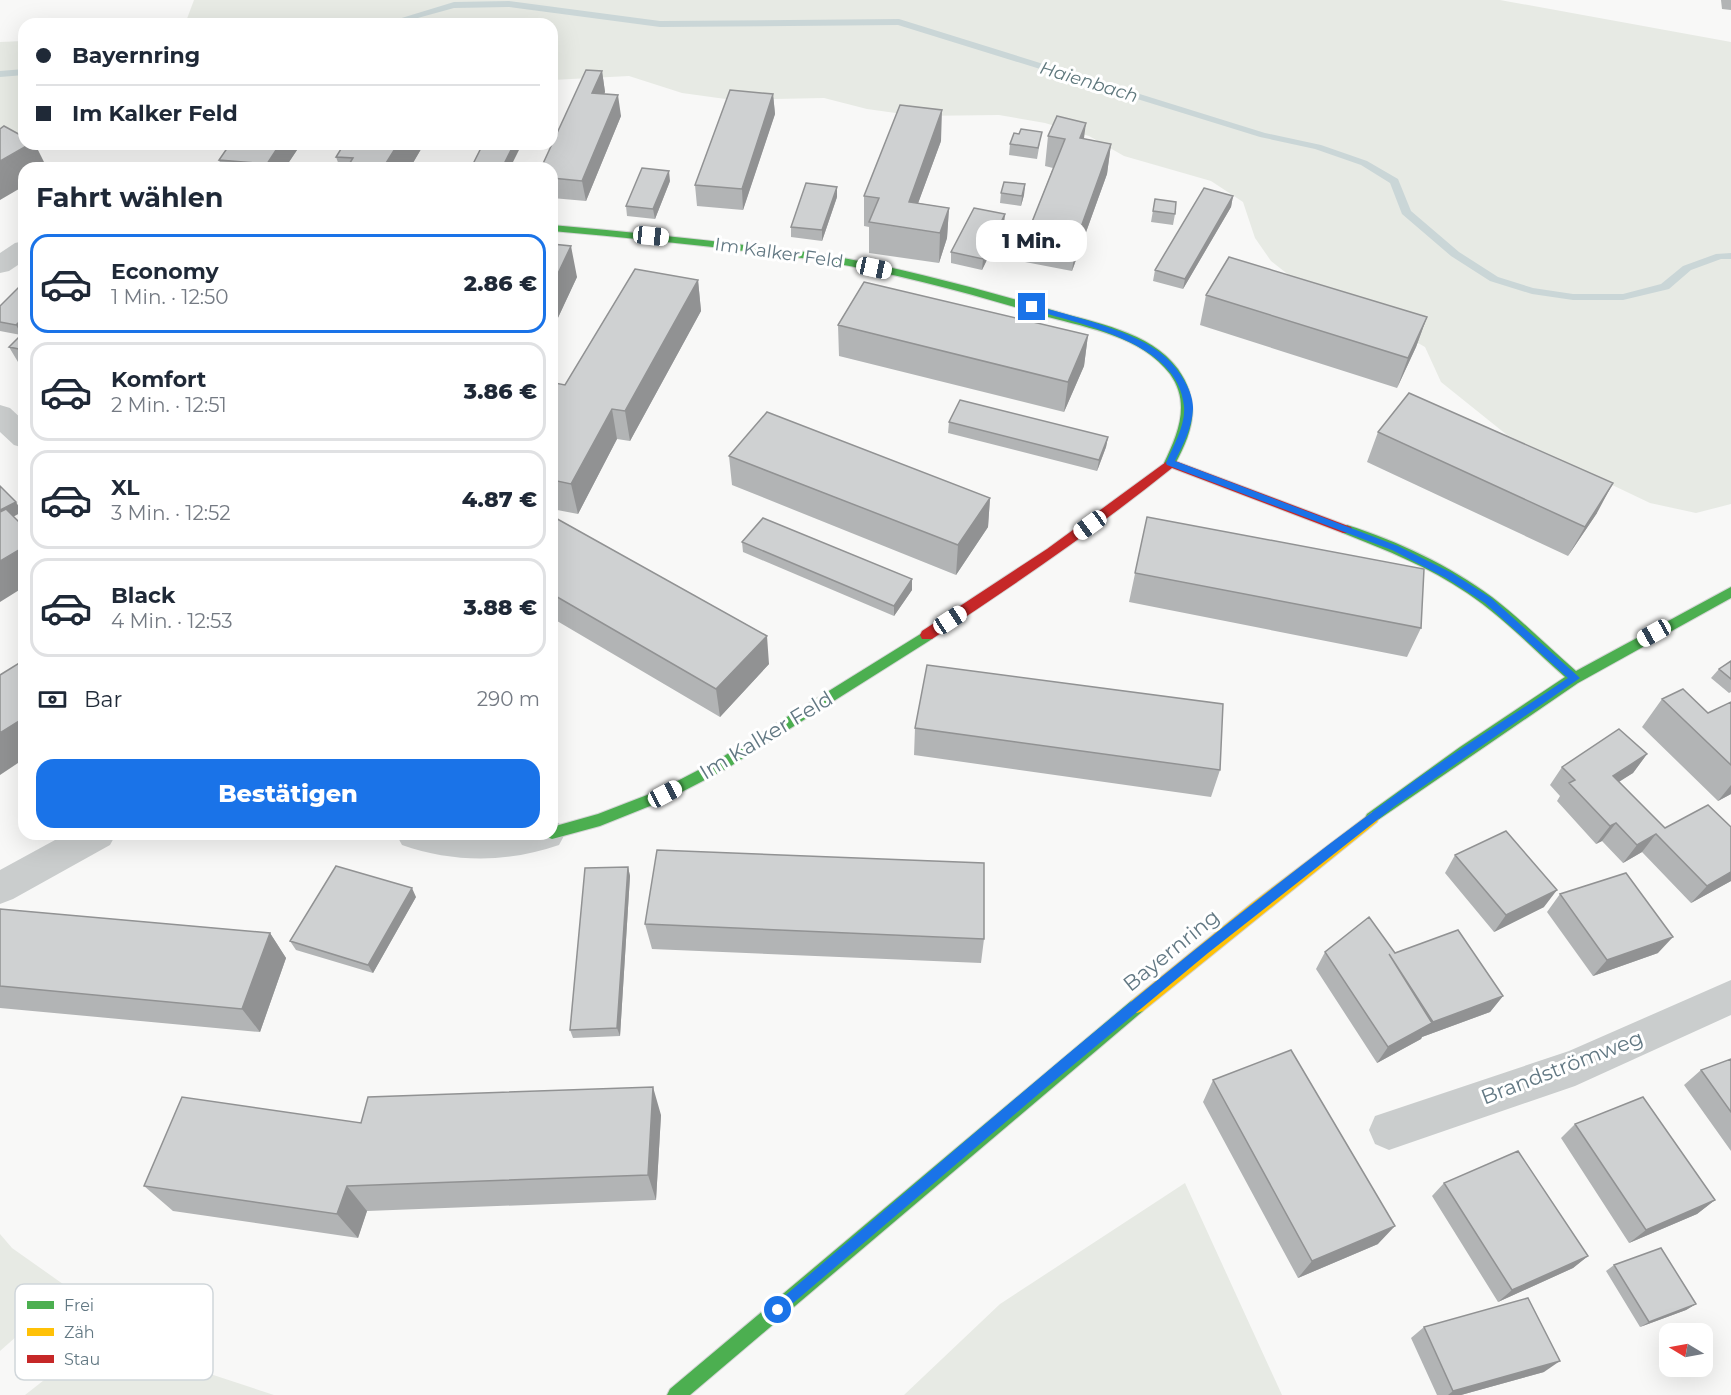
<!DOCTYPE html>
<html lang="de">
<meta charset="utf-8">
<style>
body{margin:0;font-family:Montserrat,sans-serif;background:#f6f6f7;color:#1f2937;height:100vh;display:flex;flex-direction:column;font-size:22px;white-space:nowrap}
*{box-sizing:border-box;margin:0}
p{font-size:20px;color:#747a83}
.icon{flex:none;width:33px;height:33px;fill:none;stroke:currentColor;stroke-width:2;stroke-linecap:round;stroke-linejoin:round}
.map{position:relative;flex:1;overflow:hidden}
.sheet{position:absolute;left:18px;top:162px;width:540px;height:678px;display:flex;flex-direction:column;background:#fff;border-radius:18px;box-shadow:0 6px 24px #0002}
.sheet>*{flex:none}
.guide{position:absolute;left:18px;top:18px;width:540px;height:132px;border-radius:18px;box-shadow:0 6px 24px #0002;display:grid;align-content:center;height:132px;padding:0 18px;background:#fff}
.needle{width:39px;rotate:280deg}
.buttons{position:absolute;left:1659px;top:1323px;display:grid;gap:12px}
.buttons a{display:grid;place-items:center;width:54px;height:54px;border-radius:12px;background:#fff;box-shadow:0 6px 24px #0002;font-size:30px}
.end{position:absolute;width:27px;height:27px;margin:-14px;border:8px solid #1a73e8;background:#fff;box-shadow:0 0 0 3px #fff}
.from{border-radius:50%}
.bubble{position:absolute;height:42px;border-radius:18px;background:#fff;box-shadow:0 6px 24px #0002;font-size:20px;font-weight:800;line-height:42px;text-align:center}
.car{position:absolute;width:18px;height:36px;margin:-18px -9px;border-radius:8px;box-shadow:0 0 4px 2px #0007;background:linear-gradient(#fff 24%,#345 0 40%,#fff 0 76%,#345 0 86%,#fff 0)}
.guide b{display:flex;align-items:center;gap:21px;height:57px;font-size:22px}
.guide b+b{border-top:2px solid #e0e1e3}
.guide i{width:15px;height:15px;background:#1f2937}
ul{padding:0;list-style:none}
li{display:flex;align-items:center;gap:18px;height:99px;margin:0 12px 9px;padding:0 6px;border:3px solid #e0e1e3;border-radius:18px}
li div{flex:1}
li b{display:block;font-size:22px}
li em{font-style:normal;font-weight:800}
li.selected{border-color:#1a73e8}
li>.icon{width:54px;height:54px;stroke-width:1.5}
h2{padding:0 18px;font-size:27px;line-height:72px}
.pay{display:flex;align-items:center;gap:15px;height:66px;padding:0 18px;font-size:22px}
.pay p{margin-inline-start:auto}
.primary-button{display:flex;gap:12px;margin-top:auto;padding:12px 18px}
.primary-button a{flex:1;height:69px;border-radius:18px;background:#1a73e8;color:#fff;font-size:24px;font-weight:800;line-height:69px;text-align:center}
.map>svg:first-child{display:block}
.green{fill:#e7eae4}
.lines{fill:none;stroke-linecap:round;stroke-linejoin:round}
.stream{fill:#cad6d7;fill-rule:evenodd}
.fast-casing{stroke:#d4d5d5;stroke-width:2}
.slow-casing{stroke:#d4d5d5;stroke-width:2}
.jam-casing{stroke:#d4d5d5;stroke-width:2}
.street{fill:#cacdcd;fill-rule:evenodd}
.fast{fill:#4caf50;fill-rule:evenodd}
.slow{fill:#ffc107;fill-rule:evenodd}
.jam{fill:#c62828;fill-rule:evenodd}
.wall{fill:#b2b4b5}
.shaded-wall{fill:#919293}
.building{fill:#cfd1d2;stroke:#919293;stroke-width:1.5}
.route{fill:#1a73e8}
.labels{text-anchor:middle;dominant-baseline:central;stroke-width:6;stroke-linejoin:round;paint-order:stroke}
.far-water-label{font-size:18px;font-style:italic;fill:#5e777c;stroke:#fff}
.far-street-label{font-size:18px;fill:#627883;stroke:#fff}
.street-label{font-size:21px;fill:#627883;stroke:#fff}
.key{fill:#fff;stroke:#d0d6da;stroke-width:1.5}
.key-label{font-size:16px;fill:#627883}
</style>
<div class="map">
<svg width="1731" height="1395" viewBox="0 0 1731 1395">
<rect width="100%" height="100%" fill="#f8f8f7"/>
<!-- green -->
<path class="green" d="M194 0H1500L1731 42V504L1696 513 1650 503 1507 435 1441 382 1425 347 1388 326 1323 302 1271 261 1255 238 1243 202 1211 181 1124 156 1089 136 1045 123 999 115 917 116 867 109 824 98 733 100 682 93 629 76 552 80V24H185Z
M24 41V135L0 140V42Z
M1185 1183 1282 1395H904L1000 1304Z
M0 1234 12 1248 70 1289 0 1351Z
M118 1322 150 1345 195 1369 274 1395H25Z"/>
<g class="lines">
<!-- stream -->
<path class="stream" d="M509 1 660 21 899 19 1265 133 1321 145 1367 161 1398 179 1411 211 1459 252 1498 277 1533 288 1573 294H1623L1661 284 1683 266 1716 254 1731 253V259H1721L1691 270 1669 289 1623 300H1573L1532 294 1490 281 1451 256 1402 214 1390 183 1361 165 1315 149 1260 137 898 25 660 27 509 7 454 8 396 24H382L454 2Z
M24 69V75L0 77V71Z"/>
<!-- fast casing -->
<g class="fast-casing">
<path id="fast" d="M552 225C621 231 691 238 760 247 782 250 805 251 827 255 903 268 979 289 1052 310 1094 323 1150 331 1178 369 1202 403 1193 432 1174 466H1166L1164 463C1178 434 1191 403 1170 374 1142 337 1089 328 1048 317 976 295 902 275 828 262 805 258 783 256 760 253 691 244 622 237 552 231Z
M1347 525C1398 541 1450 566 1492 597 1522 620 1548 647 1576 671L1731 587V598L1578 683 1372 824 1367 822 1365 818 1367 814 1460 747 1565 677C1533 649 1503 617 1467 593 1429 567 1386 550 1343 533L1341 530Z
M927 630 934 635 932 639 726 769 670 798 600 826 552 839 547 837 545 834H552V827L598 814 660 790 716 761Z
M1137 999 1143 1001 1145 1006 1143 1011 690 1395H667L670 1389 1131 1001Z"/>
</g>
<!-- slow casing -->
<g class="slow-casing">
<path id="slow" d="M1372 812 1377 814 1379 818 1377 822 1143 1011 1137 1013 1131 1011 1129 1006 1131 1001 1252 903Z"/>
</g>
<!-- jam casing -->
<g class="jam-casing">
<path id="jam" d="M1170 459 1351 527 1353 530 1351 533H1343L1172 468C1095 530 1014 585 932 639H922L920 635 922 631 1047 549Z"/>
</g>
<!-- street -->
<path class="street" d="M24 241V261L9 271 0 273V253L15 243Z
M0 405 10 408 24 421V448L14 445 0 432Z
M552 821 559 823 565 834 559 845C507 863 454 863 402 845L396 834H552Z
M66 834H116L110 845 13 899 0 904V870Z
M1731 980V1015L1575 1086 1389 1150 1375 1144 1369 1130 1375 1116 1569 1051Z"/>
<!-- fast -->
<use href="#fast" class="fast"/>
<!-- slow -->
<use href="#slow" class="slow"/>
<!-- jam -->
<use href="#jam" class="jam"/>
</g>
<!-- wall -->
<path class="wall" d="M1721 0H1731V10L1722 9Z
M602 71 605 92 604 94 621 116 586 201 552 198V168Z
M773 94 775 114 743 210 697 206 695 185Z
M1048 136 1084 139 1111 144 1107 174 1072 271 1025 262 1028 232 1053 168 1045 166Z
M941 141 918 203 949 208 947 238 939 263 869 253V227L864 226V196Z
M1040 142 1037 159 1009 155 1010 144Z
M230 144H301L285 168H222L219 160Z
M424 144 410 168H340L336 157Z
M670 181 655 219 627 216 626 206Z
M1025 184 1024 195 1021 206 1000 203 1001 193Z
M1233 196 1231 207 1183 289 1153 281 1155 270Z
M837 197 822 241 791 237V227Z
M1155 199 1175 214 1173 225 1151 222Z
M1004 225 982 270 951 263V252Z
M552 244 577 277 556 322H552Z
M698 280 701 311 630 441 617 439 578 514 552 509V387L565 385Z
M24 282V372L9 347 21 335 0 331V306Z
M1206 295 1427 317 1416 347 1397 388 1200 325Z
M838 325 1088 335 1084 366 1064 412 839 356Z
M949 422 1108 437 1106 447 1097 471 948 433Z
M1378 432 1597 513 1568 556 1367 462Z
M729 456 990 498 988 527 956 575 732 485Z
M552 516 769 664 720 717 552 618Z
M1147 517 1421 628 1407 657 1129 602Z
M742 542 912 579V590L894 616 743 552Z
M1731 661V692L1729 693 1711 678 1719 669Z
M1662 699 1708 713 1731 702V794L1718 801 1642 727Z
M915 728 1220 770 1211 797 914 755Z
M1647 754 1633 773 1619 781 1665 828 1731 881 1691 903 1642 852 1623 863 1602 841 1596 844 1557 801 1560 796 1550 785 1562 767Z
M1455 855 1544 907 1494 932 1445 873Z
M628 867 630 876 620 1036 573 1038 570 1030Z
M1560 894 1658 953 1593 976 1547 912Z
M416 897 373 973 296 950 290 941Z
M0 909 270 933 286 958 260 1032 0 1008Z
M645 924 984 939 981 963 652 949Z
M1325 952 1395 953 1503 996 1490 1012 1422 1037 1421 1039 1377 1063 1316 969Z
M1731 1059V1151L1684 1085 1701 1070Z
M1213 1080 1378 1244 1298 1278 1203 1102Z
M661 1115 656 1200 367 1211 358 1238 173 1211 144 1186 361 1123Z
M1575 1124 1715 1200 1697 1214 1629 1243 1561 1138Z
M1444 1183 1588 1256 1573 1268 1498 1302 1432 1196Z
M1614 1265 1696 1304 1686 1310 1640 1327 1606 1271Z
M1424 1327 1544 1372 1461 1395H1437L1411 1338Z"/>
<!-- shaded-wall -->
<path class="shaded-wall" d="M602 71 605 92 595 114 592 93Z
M773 94 775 114 743 210 742 189Z
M618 95 621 116 586 201 582 181Z
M942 110 941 141 909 228V202Z
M1086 123 1082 153 1080 138Z
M30 144H35L47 168H24V186L0 200V161Z
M280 144H301L285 168H269L267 164Z
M398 144H424L410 168H383Z
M514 144H522L510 168H502Z
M1111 144 1107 174 1072 271 1076 241Z
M669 171 670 181 655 219 653 209Z
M1025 184 1024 195 1021 206 1022 196Z
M837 187V197L822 241V230Z
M1233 196 1231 207 1183 289 1185 279Z
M949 208 947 238 939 263 940 233Z
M1005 214 1004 225 982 270 983 259Z
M571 246 577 277 556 322 552 305V286Z
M698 280 701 311 630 441 625 411Z
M24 317V334L22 336 16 325Z
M1427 317 1416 347 1397 388 1408 358Z
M1088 335 1084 366 1064 412 1068 382Z
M612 409 617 439 578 514 571 484Z
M1108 437 1106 447 1097 471 1099 460Z
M1613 483 1597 513 1568 556 1585 527Z
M990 498 988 527 956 575 958 545Z
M16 502 22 512 0 524V510Z
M24 547V587L0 602V561Z
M912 579V590L894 616V606Z
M767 636 769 664 720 717 716 689Z
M24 718V759L0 775V733Z
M1647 754 1633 773 1600 794 1613 776Z
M1731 785V794L1718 801Z
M1616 823 1602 841 1596 844 1610 826Z
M1656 834 1642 852 1623 863 1637 845Z
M628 867 630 876 620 1036 617 1028Z
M1731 872V881L1691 903 1707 886Z
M412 888 416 897 373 973 368 965Z
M1557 890 1544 907 1494 932 1506 915Z
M270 933 286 958 260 1032 242 1009Z
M1673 937 1658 953 1593 976 1607 960Z
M1503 996 1490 1012 1422 1037 1421 1039 1377 1063 1388 1047 1432 1023 1433 1022Z
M653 1087 661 1115 656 1200 648 1175Z
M347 1186 367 1211 358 1238 337 1214Z
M1715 1200 1697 1214 1629 1243 1646 1230Z
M1395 1226 1378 1244 1298 1278 1312 1261Z
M1588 1256 1573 1268 1498 1302 1512 1290Z
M1696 1304 1686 1310 1640 1327 1649 1322Z
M1560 1361 1544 1372 1461 1395H1448L1453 1391Z"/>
<!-- building -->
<path class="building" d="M586 70 602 71 592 93 618 95 582 181 552 178V168H541Z
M730 90 773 94 742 189 695 185Z
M900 105 942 110 909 202 949 208 940 233 869 222 879 198 864 196Z
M1057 116 1086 123 1080 138 1111 144 1076 241 1028 232 1065 139 1048 136Z
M4 126 24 137V144H30L0 161V129Z
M1021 129 1042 132 1038 148 1010 144 1014 133 1019 134Z
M230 144H280L267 164 219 160Z
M344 144H398L383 168 348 166 353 158 336 157Z
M483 144H514L502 168H471Z
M642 168 669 171 653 209 626 206Z
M1004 182 1025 184 1022 196 1001 193Z
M806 183 837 187 822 230 791 227Z
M1204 188 1233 196 1185 279 1155 270Z
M1155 199 1176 202 1175 214 1153 211Z
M974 208 1005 214 983 259 951 252Z
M552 244 571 246 552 286Z
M1229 257 1427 317 1408 358 1206 295Z
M635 269 698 280 625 411 612 409 571 484 552 480V387L555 383 565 385Z
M24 282V317L16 325 0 322V306Z
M864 282 1088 335 1068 382 838 325Z
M24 332V350L9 347Z
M1409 393 1613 483 1585 527 1378 432Z
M960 400 1108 437 1099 460 949 422Z
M767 412 990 498 958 545 729 456Z
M0 486 16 502 0 510Z
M6 509 24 527V547L0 561V512Z
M552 516 767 636 716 689 552 594Z
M1147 517 1424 569 1421 628 1135 573Z
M763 518 912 579 894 606 742 542Z
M24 660V718L0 733V675Z
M1731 661V679L1719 669Z
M927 665 1223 704 1220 770 915 728Z
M1683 689 1708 713 1731 702V765L1662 699Z
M1619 729 1647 754 1613 776 1665 828 1708 805 1731 827V872L1707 886 1656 834 1637 845 1616 823 1610 826 1569 783 1575 780 1562 767Z
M1506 831 1557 890 1506 915 1455 855Z
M657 850 984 863V939L645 924Z
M336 866 412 888 368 965 290 941Z
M628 867 617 1028 570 1030 585 868Z
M1626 873 1673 937 1607 960 1560 894Z
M0 909 270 933 242 1009 0 986Z
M1369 917 1395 953 1458 930 1503 996 1433 1022 1389 954 1432 1023 1388 1047 1325 952Z
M1291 1050 1395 1226 1312 1261 1213 1080Z
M1731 1059V1112L1701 1070Z
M653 1087 648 1175 347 1186 337 1214 144 1186 182 1097 361 1123 368 1097Z
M1643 1097 1715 1200 1646 1230 1575 1124Z
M1518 1151 1588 1256 1512 1290 1444 1183Z
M1661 1248 1696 1304 1649 1322 1614 1265Z
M1528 1298 1560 1361 1453 1391 1424 1327Z"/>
<!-- route -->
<path class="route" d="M1032 305C1069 315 1128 329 1158 351 1174 362 1194 389 1193 409 1192 428 1183 445 1175 461L1398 546 1452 573 1491 598 1580 678 1395 806 1208 953 1042 1091 778 1316 774 1314 772 1310 774 1305C975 1133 1174 958 1387 801 1445 757 1508 719 1568 678L1485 603 1446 578 1392 550 1167 465 1166 463C1173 446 1186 425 1184 406 1179 342 1079 324 1030 309V305Z"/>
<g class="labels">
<!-- far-water labels -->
<g class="far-water-label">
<text transform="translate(1089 82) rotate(17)">Haienbach</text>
</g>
<!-- far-street labels -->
<g class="far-street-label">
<text transform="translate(779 253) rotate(8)">Im Kalker Feld</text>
</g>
<!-- street labels -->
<g class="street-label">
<text transform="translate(766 735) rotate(-31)">Im Kalker Feld</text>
<text transform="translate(1171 950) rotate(-39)">Bayernring</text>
<text transform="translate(1562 1067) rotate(-21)">Brandströmweg</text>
</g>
</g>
<!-- legend -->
<rect x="15" y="1284" width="198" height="96" rx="9" class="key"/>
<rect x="27" y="1301" width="27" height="8" fill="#4caf50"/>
<rect x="27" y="1328" width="27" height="8" fill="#ffc107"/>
<rect x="27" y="1355" width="27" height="8" fill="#c62828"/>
<g class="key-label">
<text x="64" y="1311">Frei</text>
<text x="64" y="1338">Zäh</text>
<text x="64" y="1365">Stau</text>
</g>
</svg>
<div class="buttons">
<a><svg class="needle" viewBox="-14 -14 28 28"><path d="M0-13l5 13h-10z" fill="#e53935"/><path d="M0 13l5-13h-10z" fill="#747a83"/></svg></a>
</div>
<i class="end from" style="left:778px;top:1310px"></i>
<i class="end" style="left:1032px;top:307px"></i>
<div class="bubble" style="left:976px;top:220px;width:111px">1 Min.</div>
<i class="car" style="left:651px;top:236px;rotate:96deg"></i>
<i class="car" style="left:874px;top:268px;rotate:102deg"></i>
<i class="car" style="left:1090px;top:525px;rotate:234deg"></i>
<i class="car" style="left:950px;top:620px;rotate:57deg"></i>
<i class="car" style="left:1654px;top:633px;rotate:241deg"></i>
<i class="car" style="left:665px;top:794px;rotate:62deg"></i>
<div class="guide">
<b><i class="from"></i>Bayernring</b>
<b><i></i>Im Kalker Feld</b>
</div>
<section class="sheet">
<h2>Fahrt wählen</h2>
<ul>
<li class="selected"><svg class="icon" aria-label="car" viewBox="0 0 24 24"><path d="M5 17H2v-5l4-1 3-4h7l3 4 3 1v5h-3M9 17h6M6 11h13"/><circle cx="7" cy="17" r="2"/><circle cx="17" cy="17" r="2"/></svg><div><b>Economy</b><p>1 Min. · 12:50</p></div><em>2.86 €</em></li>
<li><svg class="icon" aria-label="car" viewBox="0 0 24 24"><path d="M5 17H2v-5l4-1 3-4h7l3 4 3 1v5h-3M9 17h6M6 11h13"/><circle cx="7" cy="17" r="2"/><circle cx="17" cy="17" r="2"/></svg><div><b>Komfort</b><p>2 Min. · 12:51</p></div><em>3.86 €</em></li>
<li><svg class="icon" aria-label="car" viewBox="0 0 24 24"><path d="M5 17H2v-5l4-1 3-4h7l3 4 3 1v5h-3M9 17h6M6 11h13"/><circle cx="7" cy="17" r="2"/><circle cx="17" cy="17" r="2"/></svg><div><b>XL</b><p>3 Min. · 12:52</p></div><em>4.87 €</em></li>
<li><svg class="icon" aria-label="car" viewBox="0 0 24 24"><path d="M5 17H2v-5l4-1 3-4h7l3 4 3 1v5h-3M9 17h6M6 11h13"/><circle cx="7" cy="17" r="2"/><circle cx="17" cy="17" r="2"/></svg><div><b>Black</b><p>4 Min. · 12:53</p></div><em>3.88 €</em></li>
</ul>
<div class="pay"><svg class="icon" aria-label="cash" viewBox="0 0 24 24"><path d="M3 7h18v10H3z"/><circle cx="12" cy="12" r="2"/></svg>Bar<p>290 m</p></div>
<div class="primary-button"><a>Bestätigen</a></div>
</section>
</div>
